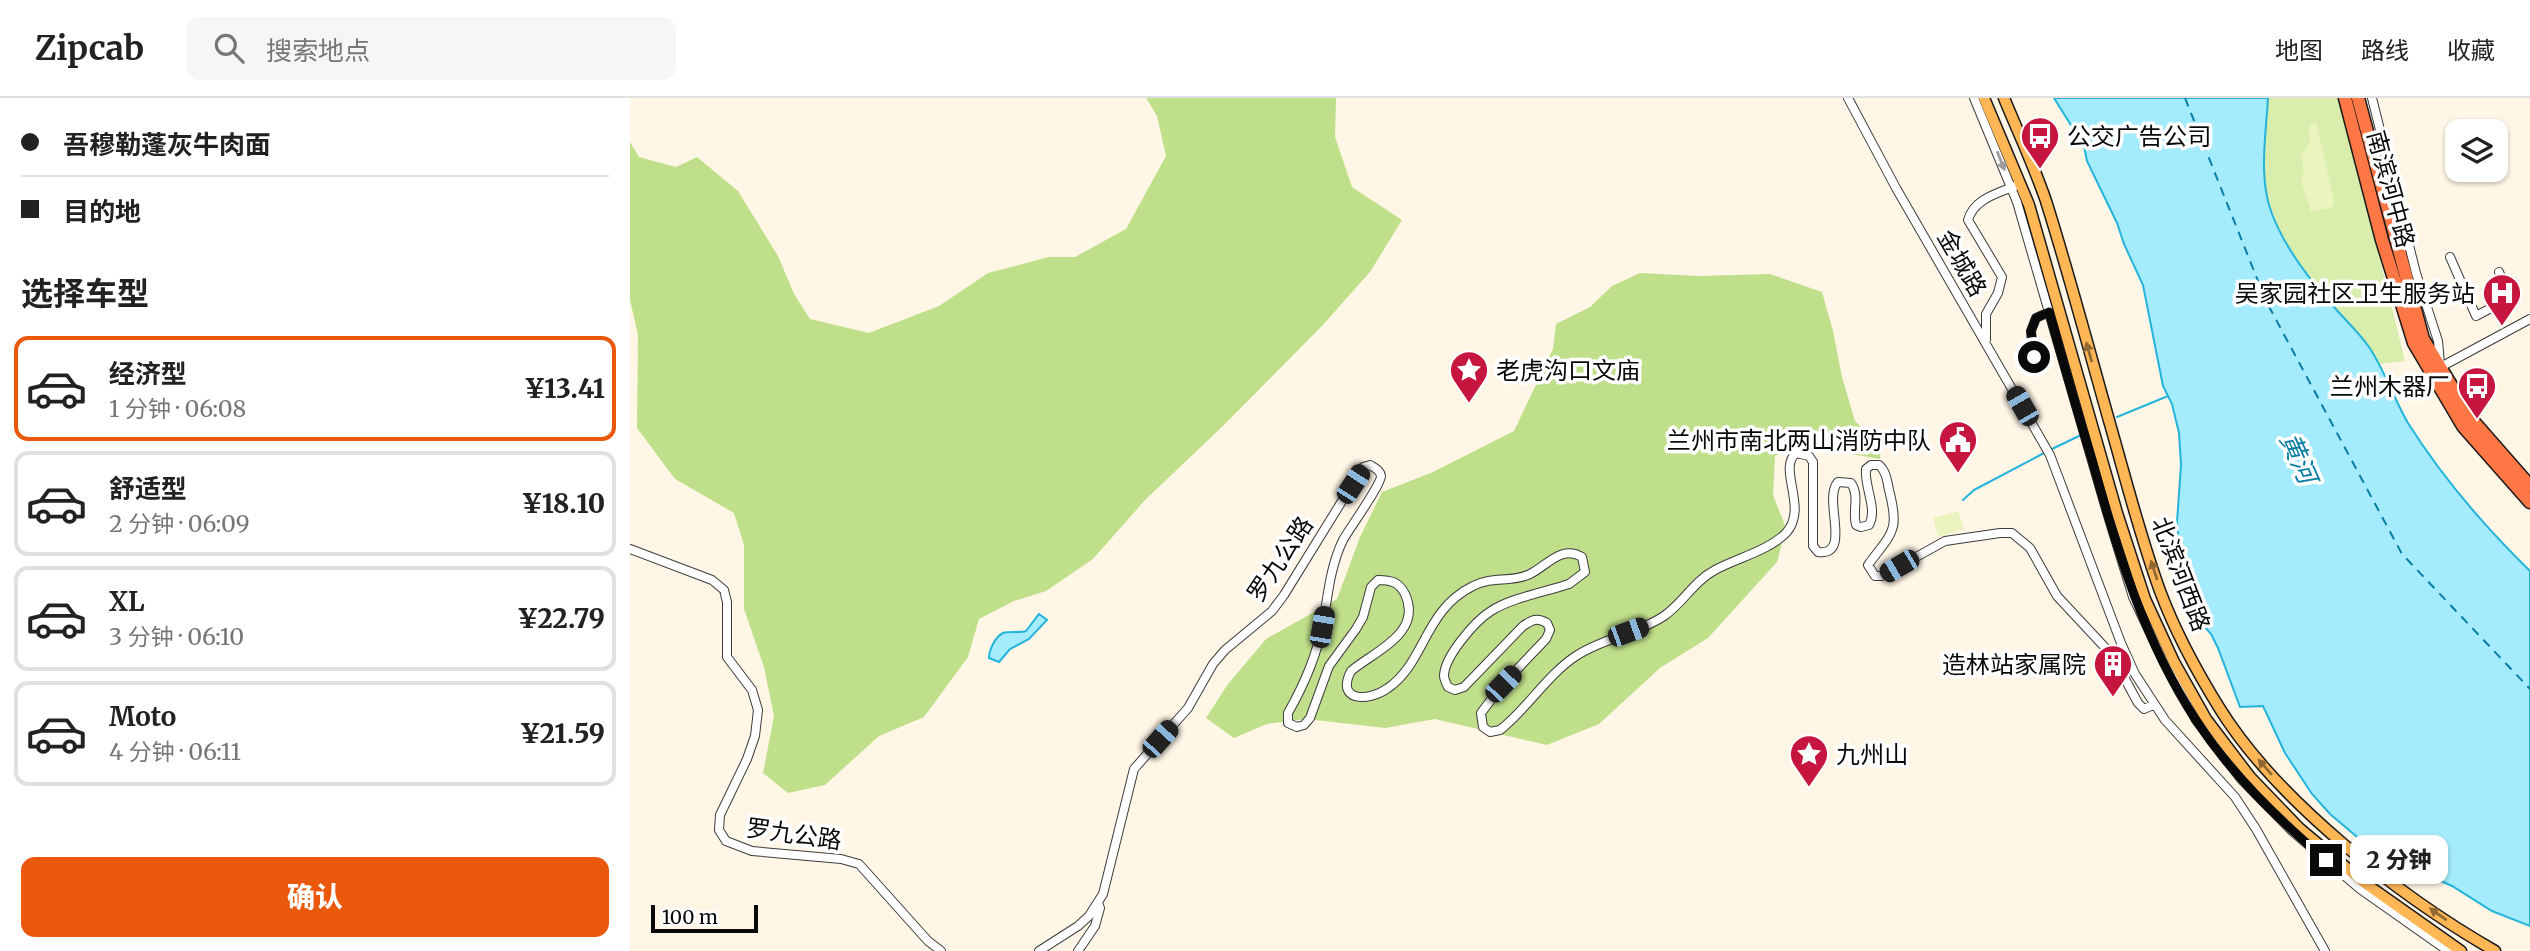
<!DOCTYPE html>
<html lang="zh">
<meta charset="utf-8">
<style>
body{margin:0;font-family:Merriweather,"Noto Sans SC",serif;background:#f6f6f6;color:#222;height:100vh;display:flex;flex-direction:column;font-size:26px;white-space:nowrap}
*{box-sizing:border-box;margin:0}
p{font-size:23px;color:#767676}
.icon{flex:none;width:38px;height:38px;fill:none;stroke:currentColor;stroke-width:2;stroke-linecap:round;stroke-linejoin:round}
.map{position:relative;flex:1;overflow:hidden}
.side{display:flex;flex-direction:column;background:#fff;width:630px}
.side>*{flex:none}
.guide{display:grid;align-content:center;height:154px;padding:0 21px;background:#fff}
.tools{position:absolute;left:1815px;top:21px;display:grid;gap:14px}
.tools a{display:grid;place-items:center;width:63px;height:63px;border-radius:14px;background:#fff;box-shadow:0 2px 5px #0004;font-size:35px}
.scale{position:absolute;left:21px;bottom:18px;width:107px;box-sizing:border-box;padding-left:7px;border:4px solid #090909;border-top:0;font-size:19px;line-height:24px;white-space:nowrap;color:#090909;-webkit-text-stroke:5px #fff;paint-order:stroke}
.end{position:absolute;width:32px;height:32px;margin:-16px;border:9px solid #090909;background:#fff;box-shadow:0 0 0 4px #fff}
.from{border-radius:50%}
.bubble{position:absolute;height:49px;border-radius:14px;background:#fff;box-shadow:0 2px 5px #0004;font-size:23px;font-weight:800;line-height:49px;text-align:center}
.car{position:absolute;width:21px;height:42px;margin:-21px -10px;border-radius:9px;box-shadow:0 0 5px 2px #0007;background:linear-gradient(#222 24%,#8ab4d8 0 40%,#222 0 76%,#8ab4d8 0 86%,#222 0)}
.guide b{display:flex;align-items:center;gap:24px;height:66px;font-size:26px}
.guide b+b{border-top:2px solid #e0e0e0}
.guide i{width:18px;height:18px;background:#222}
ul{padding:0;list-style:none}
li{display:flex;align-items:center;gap:21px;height:105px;margin:0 14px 10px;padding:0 7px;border:4px solid #e0e0e0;border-radius:14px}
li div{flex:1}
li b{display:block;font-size:26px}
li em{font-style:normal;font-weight:800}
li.selected{border-color:#ea580c}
li>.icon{width:63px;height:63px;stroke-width:1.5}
h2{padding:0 21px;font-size:32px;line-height:84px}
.button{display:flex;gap:14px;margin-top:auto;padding:14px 21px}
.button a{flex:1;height:80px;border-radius:14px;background:#ea580c;color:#fff;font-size:28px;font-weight:800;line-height:80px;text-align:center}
header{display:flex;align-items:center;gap:42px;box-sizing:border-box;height:98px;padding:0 35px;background:#fff;border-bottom:2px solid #e0e0e0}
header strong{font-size:33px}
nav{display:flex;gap:38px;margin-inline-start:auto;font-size:24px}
.search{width:490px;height:63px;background:#f6f6f6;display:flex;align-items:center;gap:18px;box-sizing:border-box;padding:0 24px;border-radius:14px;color:#767676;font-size:26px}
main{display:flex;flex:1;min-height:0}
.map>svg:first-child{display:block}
.green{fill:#d9edac}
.forest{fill:#c0df8a}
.pitch{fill:#ebf3bf}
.water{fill:#a4ecfd;stroke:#24b3db;stroke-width:2}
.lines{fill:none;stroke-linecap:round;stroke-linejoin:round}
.stream{stroke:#24b3db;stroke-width:2}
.ferry{stroke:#087ea6;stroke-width:2;stroke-dasharray:9 7;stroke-linecap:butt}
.minor-casing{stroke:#3c3c3c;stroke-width:10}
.major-casing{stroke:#1a1a1a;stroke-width:13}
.highway-casing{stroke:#1a1a1a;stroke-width:15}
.minor{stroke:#fff;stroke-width:8}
.major{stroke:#ffb756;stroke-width:10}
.highway{stroke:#f74;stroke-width:12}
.oneway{fill:#9d9d9d}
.oneway2{fill:#906933}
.route{stroke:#090909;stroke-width:9}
.labels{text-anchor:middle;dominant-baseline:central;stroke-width:7;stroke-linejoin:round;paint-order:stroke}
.poi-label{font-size:24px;fill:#090909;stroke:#fff;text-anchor:end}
.street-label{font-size:24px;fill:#090909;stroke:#fff}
.water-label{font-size:26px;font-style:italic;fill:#087ea6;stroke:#fff}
</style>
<header>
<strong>Zipcab</strong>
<div class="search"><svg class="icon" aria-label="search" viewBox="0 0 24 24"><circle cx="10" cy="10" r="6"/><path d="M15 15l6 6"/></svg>搜索地点</div>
<nav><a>地图</a><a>路线</a><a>收藏</a></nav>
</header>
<main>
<section class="side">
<div class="guide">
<b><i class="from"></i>吾穆勒蓬灰牛肉面</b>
<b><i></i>目的地</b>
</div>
<h2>选择车型</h2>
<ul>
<li class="selected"><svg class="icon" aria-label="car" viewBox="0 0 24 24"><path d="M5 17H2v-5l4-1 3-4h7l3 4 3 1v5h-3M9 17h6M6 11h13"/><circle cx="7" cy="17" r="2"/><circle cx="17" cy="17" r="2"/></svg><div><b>经济型</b><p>1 分钟 · 06:08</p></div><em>¥13.41</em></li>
<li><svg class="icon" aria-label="car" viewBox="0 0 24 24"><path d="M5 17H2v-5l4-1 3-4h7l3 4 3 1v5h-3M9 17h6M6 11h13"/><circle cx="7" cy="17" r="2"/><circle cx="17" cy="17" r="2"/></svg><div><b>舒适型</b><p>2 分钟 · 06:09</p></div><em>¥18.10</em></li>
<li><svg class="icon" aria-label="car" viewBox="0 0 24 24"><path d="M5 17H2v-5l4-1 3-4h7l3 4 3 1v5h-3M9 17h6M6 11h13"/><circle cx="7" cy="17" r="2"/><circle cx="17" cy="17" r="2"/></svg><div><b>XL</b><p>3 分钟 · 06:10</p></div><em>¥22.79</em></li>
<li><svg class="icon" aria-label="car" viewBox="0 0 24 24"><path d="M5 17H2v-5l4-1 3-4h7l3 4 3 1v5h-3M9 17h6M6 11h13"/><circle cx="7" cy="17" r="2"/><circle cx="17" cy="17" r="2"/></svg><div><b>Moto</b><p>4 分钟 · 06:11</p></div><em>¥21.59</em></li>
</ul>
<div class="button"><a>确认</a></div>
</section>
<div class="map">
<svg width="1900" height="853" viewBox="0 0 1900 853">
<rect width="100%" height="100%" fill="#fff6e6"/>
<!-- green -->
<path class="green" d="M1638 0H1710L1775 263 1749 266C1734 241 1713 222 1695 199 1671 170 1645 134 1637 97 1630 67 1636 31 1638 0Z"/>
<!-- forest -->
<path class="forest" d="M516 0H706L705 39 722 89 772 122 740 174 691 229 594 327 515 402 463 461 416 493 384 503 349 521 338 559 294 619 249 638 195 687 158 695 133 675 144 618 134 569 114 511V447L104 415 45 381 7 330 8 237 0 202V44L9 59 46 69 67 59 108 93 148 158 164 196 180 221 239 235 309 208 358 175 419 159H445L496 131 536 58 527 18Z
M1010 175 1069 178 1140 176 1192 194 1203 233 1212 279 1225 323 1251 348 1250 361 1215 355 1176 343 1145 358 1143 397 1156 430 1147 464 1078 540 1030 570 969 626 917 647 805 621 755 630 676 621 637 626 604 640 576 620 598 586 636 541 707 501 730 439 752 394 803 374 884 333 923 251 926 226 960 209 982 188Z"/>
<!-- pitch -->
<path class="pitch" d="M1686 25 1704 102 1703 109 1681 114 1671 82 1674 73 1671 58 1680 45 1679 27Z
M1328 413 1334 431 1308 439 1303 420Z"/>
<!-- water -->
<path class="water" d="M1424 0H1638C1636 38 1628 80 1642 116 1654 147 1676 177 1697 201 1710 217 1727 232 1739 249 1755 273 1764 301 1778 325 1812 379 1855 429 1900 473V828L1862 813 1822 788 1766 763 1733 744 1700 716 1682 696 1655 655 1633 608 1610 609 1588 550 1581 536 1556 506 1552 492 1547 424 1551 367 1549 335 1542 306 1533 288 1513 187 1494 146 1487 125 1457 63 1454 48Z
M409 516 417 522 399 541 380 551 369 564 359 560C359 552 365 539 373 535 379 533 390 535 396 533Z"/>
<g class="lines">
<!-- stream -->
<path class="stream" d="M1487 319 1538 298
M1422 351 1451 337
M1333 402 1344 392 1414 355"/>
<!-- ferry -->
<path class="ferry" d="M1555 0 1636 203 1772 456 1900 591"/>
<!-- minor casing -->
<g class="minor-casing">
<path id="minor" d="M1218 0 1266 90 1420 357 1491 545 1505 576 1535 622 1605 699 1626 731 1695 853
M1344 0 1387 104 1476 411 1503 499 1534 564 1566 622 1611 681 1662 733 1730 791 1818 853
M1742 0 1786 175 1808 243 1810 266
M1820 159 1846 218 1880 200 1869 174
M1356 242V216L1368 195 1372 179 1338 122C1344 101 1366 96 1385 88
M1404 270 1401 233 1406 220 1419 214
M1807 271 1900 221
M0 451 82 482 94 492 97 504V559L122 592 128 612 125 638 117 661 90 717 89 732 96 743 122 753 211 761 229 766 298 843 311 853
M409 853 448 828 459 818 473 796 504 671 558 610 583 566 595 552 642 513 654 497 733 369 740 367C745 370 750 372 751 378 751 387 719 431 713 442 700 469 698 497 693 525 687 557 674 587 658 615V625L667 629 674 627 680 620 699 568 726 531 733 519 741 489 748 482C761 482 769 484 775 496 793 535 745 553 721 573 705 604 739 604 758 590 795 565 794 512 843 488 861 478 882 485 900 476 918 467 931 447 952 459L955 474 939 486C915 494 881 500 861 513 845 523 814 559 814 578 814 581 817 587 818 589L825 592 834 589 893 528C902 522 907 519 917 525L920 532 916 541 873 586 851 615 853 629 860 634 870 632C898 610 917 577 946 558 973 540 1007 536 1034 518 1053 505 1064 483 1085 472 1107 460 1138 453 1156 435 1179 410 1147 371 1166 355L1179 358 1183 364V448L1188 454C1223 458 1192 401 1208 384L1221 385C1230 398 1222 413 1226 427L1231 429 1239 427C1248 411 1234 389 1236 371L1241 367H1249C1256 373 1257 382 1259 392 1270 434 1262 434 1238 467L1245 478H1252L1315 443 1370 435H1382L1400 450 1427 498 1482 557 1508 605 1514 611 1523 607
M448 853 465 828 470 810 468 805"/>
</g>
<!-- major casing -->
<g class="major-casing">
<path id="major" d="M1354 0 1399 107 1487 415 1515 501 1544 564 1576 621 1620 679 1669 730 1736 786 1831 853
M1374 0C1388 34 1404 68 1416 103 1439 176 1459 252 1480 326 1496 382 1510 438 1530 493 1545 533 1567 574 1590 611 1648 704 1771 799 1865 853"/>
</g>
<!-- highway casing -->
<g class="highway-casing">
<path id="highway" d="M1715 0 1752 142 1784 245 1833 328 1900 404
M1728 0 1793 241 1842 322 1900 388"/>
</g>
<!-- minor -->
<use href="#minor" class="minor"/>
<!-- major -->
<use href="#major" class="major"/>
<!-- highway -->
<use href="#highway" class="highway"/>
</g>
<!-- one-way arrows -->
<defs><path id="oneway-solid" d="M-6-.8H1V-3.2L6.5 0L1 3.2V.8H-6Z" transform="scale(1.75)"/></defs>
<use class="oneway" href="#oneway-solid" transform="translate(1371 63) rotate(68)"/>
<g class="oneway2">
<use href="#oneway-solid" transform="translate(1459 254) rotate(-106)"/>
<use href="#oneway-solid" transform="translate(1524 472) rotate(-108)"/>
<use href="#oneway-solid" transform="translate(1635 669) rotate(-131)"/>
<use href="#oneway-solid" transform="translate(1808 816) rotate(-145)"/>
</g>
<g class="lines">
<!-- route -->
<path class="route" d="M1404 259 1401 233 1406 220 1419 214C1433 263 1447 313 1462 362 1487 452 1514 543 1566 622 1601 676 1648 721 1696 762"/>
</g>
<!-- icons -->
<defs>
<g id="bus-pin" transform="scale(2.0125)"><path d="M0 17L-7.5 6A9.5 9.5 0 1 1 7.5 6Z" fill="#c6153e" stroke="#fff"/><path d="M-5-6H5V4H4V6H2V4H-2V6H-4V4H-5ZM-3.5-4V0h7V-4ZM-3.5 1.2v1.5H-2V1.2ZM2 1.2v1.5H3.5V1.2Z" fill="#fff"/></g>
<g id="hospital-pin" transform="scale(2.0125)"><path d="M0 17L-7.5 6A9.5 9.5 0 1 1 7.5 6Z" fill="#c6153e" stroke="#fff"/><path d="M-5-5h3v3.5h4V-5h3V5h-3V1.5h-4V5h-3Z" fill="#fff"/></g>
<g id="sight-pin" transform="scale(2.0125)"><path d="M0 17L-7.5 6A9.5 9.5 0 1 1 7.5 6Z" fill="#c6153e" stroke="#fff"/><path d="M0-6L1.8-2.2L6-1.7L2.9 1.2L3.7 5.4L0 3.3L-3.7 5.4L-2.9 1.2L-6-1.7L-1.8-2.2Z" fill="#fff"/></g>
<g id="civic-pin" transform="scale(2.0125)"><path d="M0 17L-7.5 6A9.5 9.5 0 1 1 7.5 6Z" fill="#c6153e" stroke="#fff"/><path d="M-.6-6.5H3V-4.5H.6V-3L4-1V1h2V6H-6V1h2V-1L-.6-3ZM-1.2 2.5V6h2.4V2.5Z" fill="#fff"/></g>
<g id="building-pin" transform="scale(2.0125)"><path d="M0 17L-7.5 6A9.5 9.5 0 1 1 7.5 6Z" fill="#c6153e" stroke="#fff"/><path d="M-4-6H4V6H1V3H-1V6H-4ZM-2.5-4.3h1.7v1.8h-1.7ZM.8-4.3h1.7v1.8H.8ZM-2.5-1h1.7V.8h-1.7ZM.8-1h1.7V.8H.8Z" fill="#fff"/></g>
</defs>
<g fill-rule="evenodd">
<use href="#bus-pin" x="1410" y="38"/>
<use href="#hospital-pin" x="1872" y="195"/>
<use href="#sight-pin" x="839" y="272"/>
<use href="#bus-pin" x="1847" y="288"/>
<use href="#civic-pin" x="1328" y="342"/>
<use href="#building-pin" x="1483" y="566"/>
<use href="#sight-pin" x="1179" y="656"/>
</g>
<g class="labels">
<!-- poi labels -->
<g class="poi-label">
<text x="1437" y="38" text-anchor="start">公交广告公司</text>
<text x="1845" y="195">吴家园社区卫生服务站</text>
<text x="866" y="272" text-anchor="start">老虎沟口文庙</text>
<text x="1820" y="288">兰州木器厂</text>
<text x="1301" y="342">兰州市南北两山消防中队</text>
<text x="1456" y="566">造林站家属院</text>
<text x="1206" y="656" text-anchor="start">九州山</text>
</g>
<!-- street labels -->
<g class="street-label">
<text transform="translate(1761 91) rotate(75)">南滨河中路</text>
<text transform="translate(1332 165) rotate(60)">金城路</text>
<text transform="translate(650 461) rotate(-56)">罗九公路</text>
<text transform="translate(1551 476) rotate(69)">北滨河西路</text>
<text transform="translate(164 736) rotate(8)">罗九公路</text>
</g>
<!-- water labels -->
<g class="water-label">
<text transform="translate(1669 360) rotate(66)">黄河</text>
</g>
</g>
</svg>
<div class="tools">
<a><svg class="icon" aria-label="layers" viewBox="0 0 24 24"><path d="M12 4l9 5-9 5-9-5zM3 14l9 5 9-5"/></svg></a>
</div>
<div class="scale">100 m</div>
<i class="end from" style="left:1404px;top:259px"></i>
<i class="end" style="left:1696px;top:762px"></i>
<div class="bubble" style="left:1720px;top:737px;width:98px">2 分钟</div>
<i class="car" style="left:1392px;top:308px;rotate:330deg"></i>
<i class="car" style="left:723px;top:386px;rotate:33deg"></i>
<i class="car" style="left:1269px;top:468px;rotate:240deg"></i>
<i class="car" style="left:692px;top:529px;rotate:10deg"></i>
<i class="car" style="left:998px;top:534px;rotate:70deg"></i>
<i class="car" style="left:873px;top:586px;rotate:44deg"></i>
<i class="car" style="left:530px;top:641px;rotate:42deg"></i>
</div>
</main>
